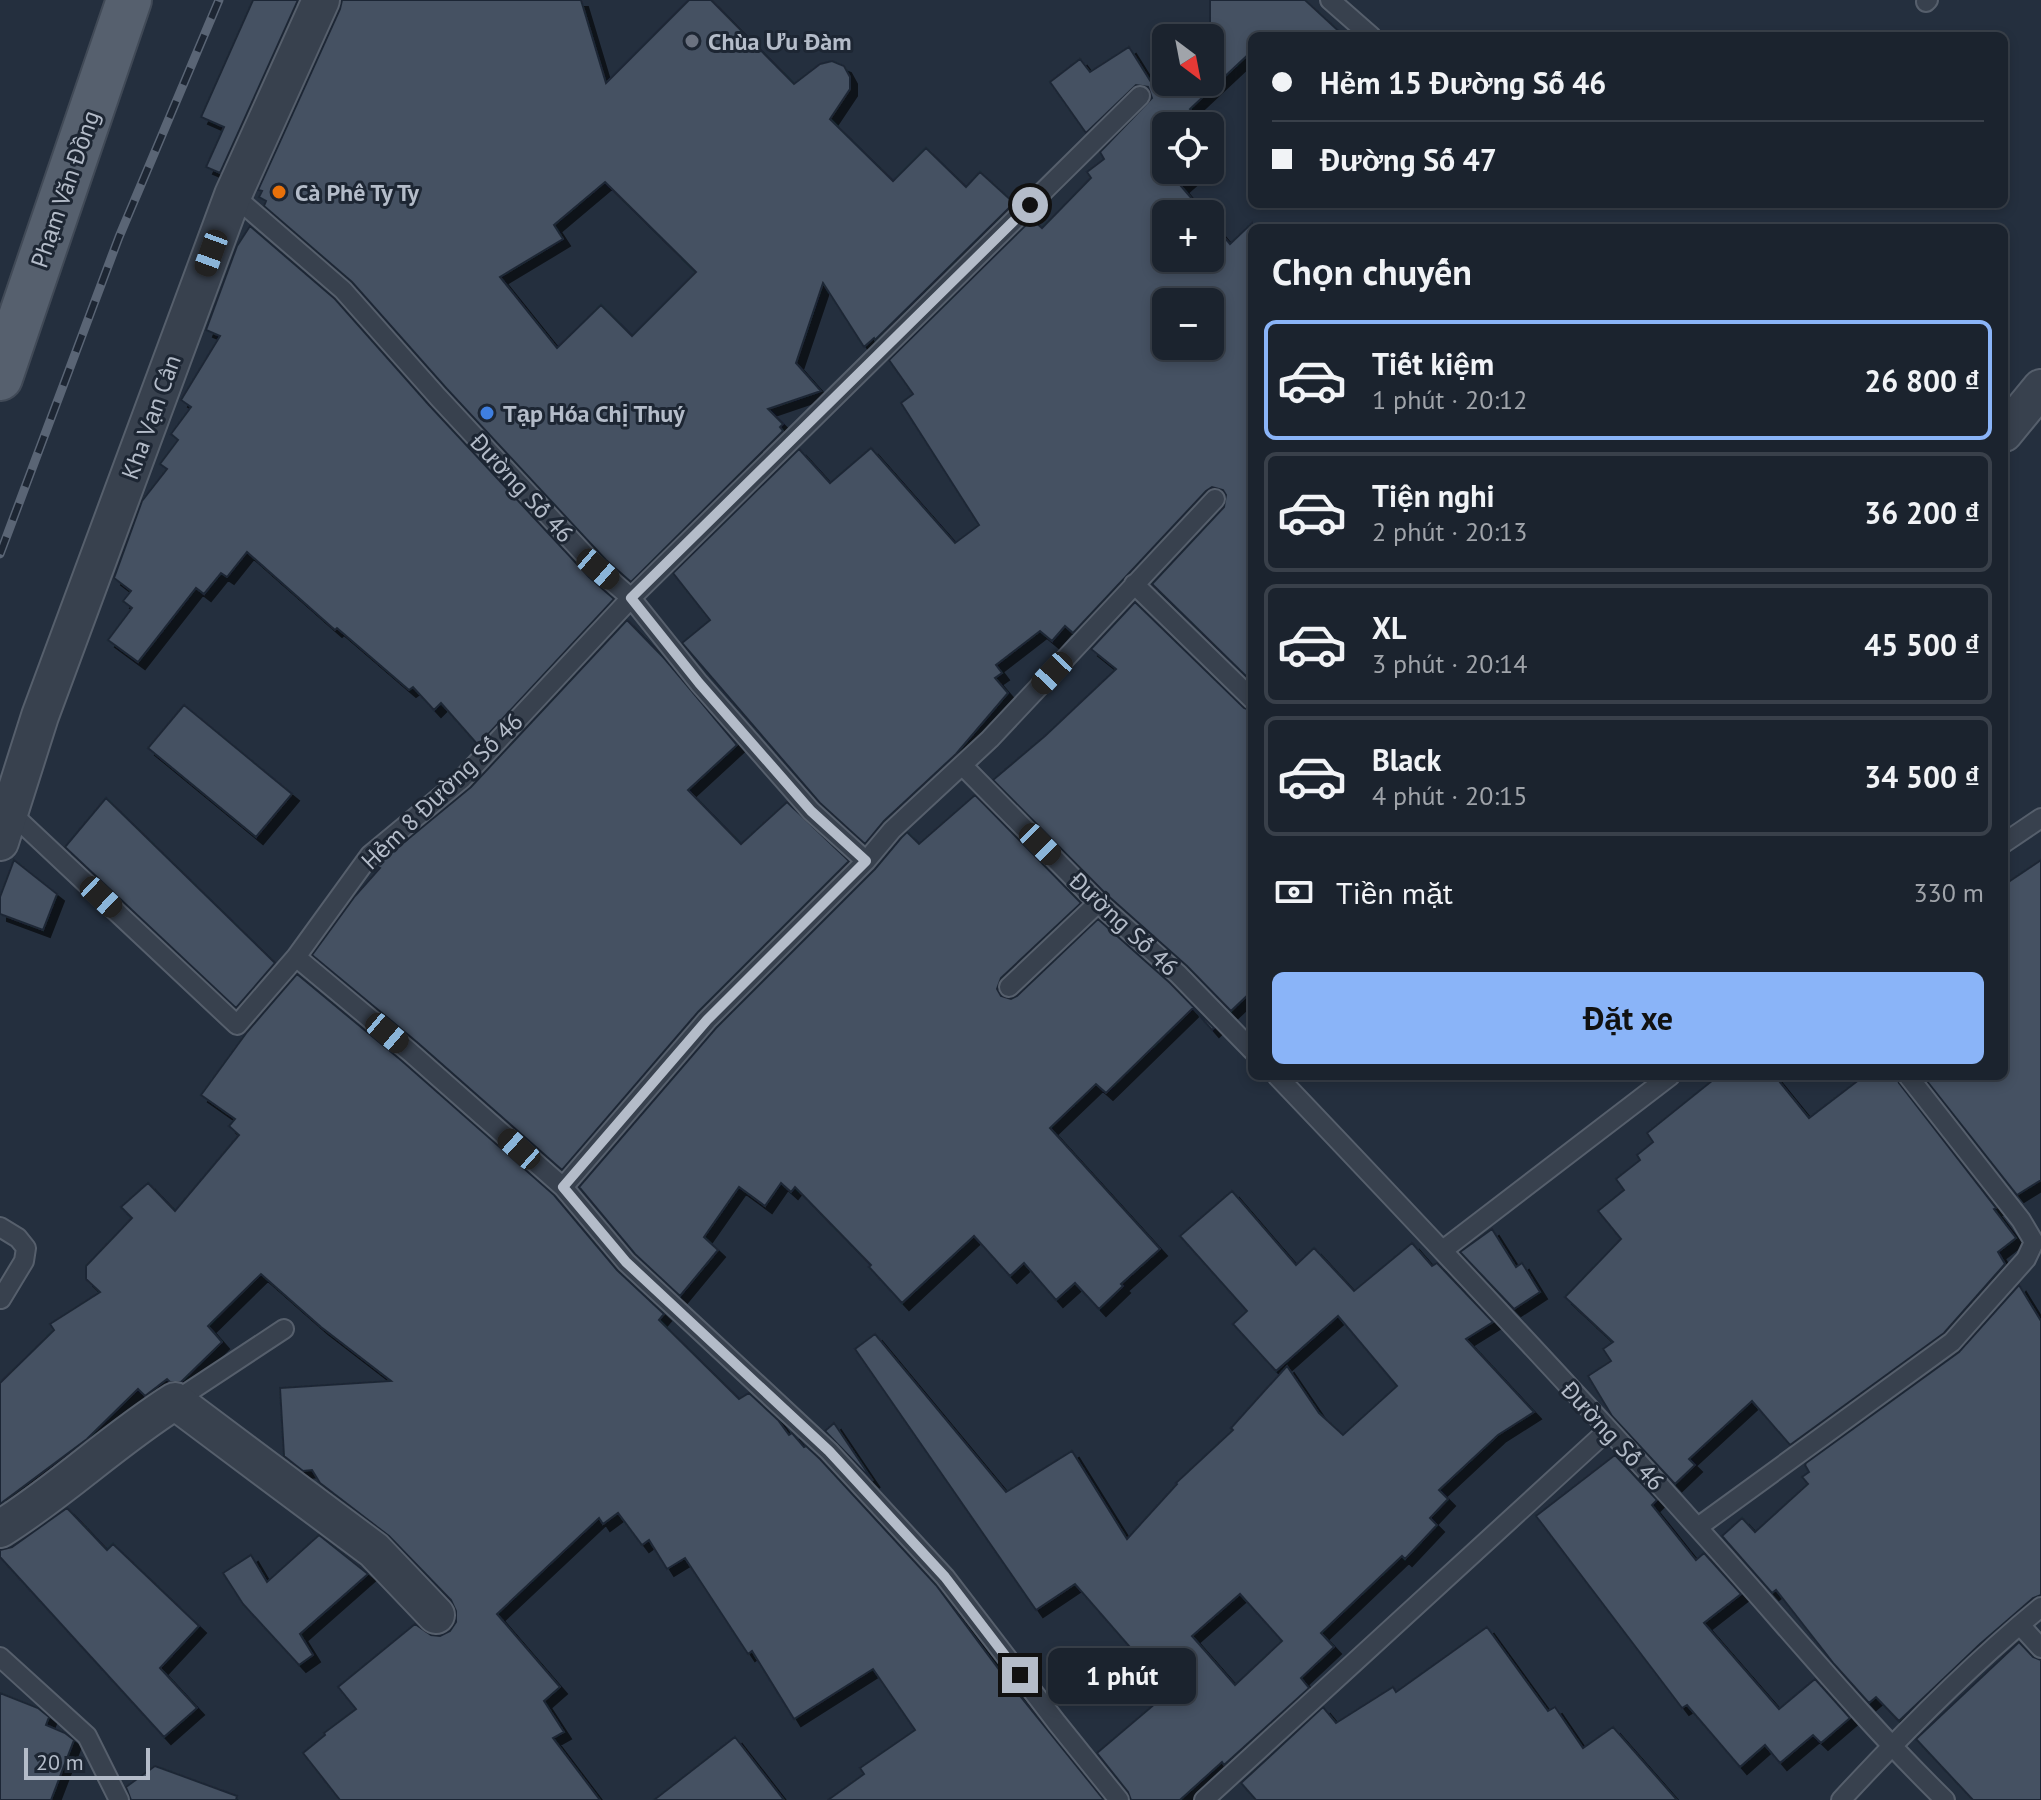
<!DOCTYPE html>
<html lang="vi">
<meta charset="utf-8">
<style>
body{margin:0;font-family:"PT Sans",sans-serif;background:#242b36;color:#f1f3f6;height:100vh;display:flex;flex-direction:column;font-size:30px;white-space:nowrap}
*{box-sizing:border-box;margin:0}
p{font-size:26px;color:#a0a4aa}
.icon{flex:none;width:44px;height:44px;fill:none;stroke:currentColor;stroke-width:2;stroke-linecap:round;stroke-linejoin:round}
.map{position:relative;flex:1;overflow:hidden}
.side{position:absolute;left:1248px;top:224px;width:760px;height:856px;display:flex;flex-direction:column;background:#1b232e;border-radius:12px;box-shadow:0 4px 12px #0003,0 0 0 2px #39404a}
.side>*{flex:none}
.guide{position:absolute;left:1248px;top:32px;width:760px;height:176px;border-radius:12px;box-shadow:0 4px 12px #0003,0 0 0 2px #39404a;display:grid;align-content:center;height:176px;padding:0 24px;background:#1b232e}
.needle{width:52px;rotate:148deg}
.buttons{position:absolute;left:1152px;top:24px;display:grid;gap:16px}
.buttons a{display:grid;place-items:center;width:72px;height:72px;border-radius:12px;background:#1b232e;box-shadow:0 4px 12px #0003,0 0 0 2px #39404a;font-size:40px}
.scale{position:absolute;left:24px;bottom:20px;width:126px;box-sizing:border-box;padding-left:8px;border:4px solid #b4bcc9;border-top:0;font-size:22px;line-height:28px;white-space:nowrap;color:#b4bcc9;-webkit-text-stroke:6px #1d2633;paint-order:stroke}
.end{position:absolute;width:36px;height:36px;margin:-18px;border:10px solid #b4bcc9;background:#111;box-shadow:0 0 0 4px #111}
.from{border-radius:50%}
.bubble{position:absolute;height:56px;border-radius:12px;background:#1b232e;box-shadow:0 4px 12px #0003,0 0 0 2px #39404a;font-size:26px;font-weight:600;line-height:56px;text-align:center}
.car{position:absolute;width:24px;height:48px;margin:-24px -12px;border-radius:10px;box-shadow:0 0 6px 2px #0007;background:linear-gradient(#222 24%,#8ab4d8 0 40%,#222 0 76%,#8ab4d8 0 86%,#222 0)}
.guide b{display:flex;align-items:center;gap:28px;height:76px;font-size:30px}
.guide b+b{border-top:2px solid #39404a}
.guide i{width:20px;height:20px;background:#f1f3f6}
ul{padding:0;list-style:none}
li{display:flex;align-items:center;gap:24px;height:120px;margin:0 16px 12px;padding:0 8px;border:4px solid #39404a;border-radius:12px}
li div{flex:1}
li b{display:block;font-size:30px}
li em{font-style:normal;font-weight:600}
li.active{border-color:#8ab4f8}
li>.icon{width:72px;height:72px;stroke-width:1.5}
h2{padding:0 24px;font-size:36px;line-height:96px}
.pay{display:flex;align-items:center;gap:20px;height:88px;padding:0 24px;font-size:30px}
.pay p{margin-inline-start:auto}
.action{display:flex;gap:16px;margin-top:auto;padding:16px 24px}
.action a{flex:1;height:92px;border-radius:12px;background:#8ab4f8;color:#111;font-size:32px;font-weight:600;line-height:92px;text-align:center}
.map>svg:first-child{display:block}
.building{fill:#455162;stroke:#1f2835;stroke-width:2;fill-rule:evenodd;filter:url(#shadow)}
.lines{fill:none;stroke-linecap:round;stroke-linejoin:round}
.lane-casing{stroke:#565f6c;stroke-width:22}
.street-casing{stroke:#565f6c;stroke-width:40}
.primary-casing{stroke:#414a57;stroke-width:48}
.lane{stroke:#38414e;stroke-width:18}
.street{stroke:#38414e;stroke-width:36}
.primary{stroke:#56606e;stroke-width:44}
.rail-casing{stroke:#5a6575;stroke-width:9}
.rail{stroke:#1d2633;stroke-width:6;stroke-dasharray:18;stroke-linecap:butt}
.route{stroke:#b4bcc9;stroke-width:10}
.worship-dot{fill:#6b7280;stroke:#1d2633;stroke-width:3}
.food-dot{fill:#e8710a;stroke:#1d2633;stroke-width:3}
.shop-dot{fill:#3f7fe0;stroke:#1d2633;stroke-width:3}
.labels{text-anchor:middle;dominant-baseline:central;stroke-width:6;stroke-linejoin:round;paint-order:stroke}
.poi-label{font-size:24px;font-weight:bold;fill:#b4bcc9;stroke:#1d2633;text-anchor:start}
.street-label{font-size:24px;fill:#b4bcc9;stroke:#1d2633}
</style>
<div class="map">
<svg width="2041" height="1800" viewBox="0 0 2041 1800">
<defs>
<filter id="shadow"><feDropShadow dx="7" dy="7" stdDeviation="0" flood-color="#0009"/></filter>
</defs>
<rect width="100%" height="100%" fill="#242f3e"/>
<!-- building -->
<path class="building" d="M253 0H298L220 173 206 167 224 127 201 117Z
M342 0H581L606 83 689 0H711L794 84 820 64 832 61 844 66 850 77V89L830 119 893 181 926 148 966 187 980 172 1014 203 875 340 874 338 864 347 823 283 796 363 821 391 768 409 783 424 780 427 783 431 631 582 606 560 447 389 352 282 264 206 266 201 259 197 262 191 258 190 340 9ZM605 182 696 272 632 336 601 305 557 348 500 277 563 239 554 225Z
M1210 0H1305L1344 36H1252V51L1190 109 1206 126H1166V170H1199L1181 186 1205 214H1166V258H1210V220L1230 244 1252 223V682L1152 584 1224 507 1226 495 1223 490 1212 487 1206 491 1073 633 1065 626 1052 641 1040 631 996 665 1002 673 995 678 1008 693 956 754 884 821 865 844 820 803 682 643 710 620 673 573 799 449 830 483 871 448 955 543 979 525 901 403 913 394 889 360 1032 219 1042 228 1091 178 1087 172 1104 159 1100 152 1152 98 1148 87 1136 85 1086 133 1050 82 1080 59 1090 72 1129 47 1151 82H1210ZM1166 302H1210V346H1166Z
M250 226 335 299 429 405 589 577 614 599 478 745 441 703 434 710 413 687 409 690 337 628 335 630 247 552 227 577 221 573 204 594 196 588 138 662 108 640 132 608 123 601 131 591 114 578 142 501 167 469 160 464 178 440 171 434 191 407 181 400 220 336 206 330 237 246Z
M1135 602 1244 708 1252 711V991L1231 1011 1187 966 1106 894 993 780 1045 736 1116 669 1091 649Z
M627 620 664 658 737 745 688 790 741 844 787 802 849 861 698 1012 562 1170 418 1043 312 955 355 896 380 868 377 866 379 863 471 787Z
M184 705 292 794 256 837 148 748Z
M975 795 1081 903 1001 978 997 989 1001 996 1011 999 1017 996 1098 919 1170 983 1214 1028 1212 1030 1193 1008 1106 1093 1096 1084 1050 1128 1160 1249 1121 1284 1123 1286 1099 1309 1075 1283 1056 1300 1024 1263 1010 1276 974 1236 902 1303 869 1267 871 1265 795 1187 791 1192 781 1183 765 1206 739 1187 704 1237 718 1250 680 1296 635 1254 579 1187 716 1028 875 869 901 838 907 832 919 844Z
M106 798 275 963 236 1008 65 847Z
M14 860 57 894 43 930 0 914V897Z
M2041 860V1180L2017 1195 1923 1076H2004V885Z
M297 974 402 1061 554 1195 617 1270 664 1314 659 1320 739 1399 749 1393 778 1420 789 1435 792 1433 804 1447 806 1446 820 1459 936 1585 1000 1671 1104 1800H828L864 1774 860 1768 915 1730 873 1669 794 1719 752 1651 748 1654 685 1558 667 1569 649 1540 642 1545 618 1513 603 1524 599 1518 497 1614 560 1687 544 1701 564 1732 553 1738 600 1800H340L303 1753 325 1735 324 1733 356 1709 338 1687 415 1624 431 1635 440 1636 450 1631 456 1622V1611L451 1600 389 1536 320 1483 312 1470 303 1471 284 1456 280 1388 391 1381 321 1327 261 1274 208 1326 222 1342 181 1382H170L167 1379 145 1396 138 1389 87 1439 0 1504V1383L54 1330 50 1324 100 1292 86 1279V1266L132 1218 121 1207 148 1183 175 1211 239 1135 229 1126 235 1119 201 1095 247 1032Z
M1718 1076H1775L1809 1118 1864 1076H1896L1899 1083 1996 1208 1994 1209 2016 1238 1998 1252 2005 1264 1944 1333 1790 1445 1752 1401 1689 1459 1695 1465 1675 1484 1612 1416 1588 1376 1611 1361 1603 1349 1613 1342 1565 1297 1621 1239 1598 1211 1624 1190 1616 1179 1640 1160 1637 1155 1653 1142 1647 1133Z
M1232 1191 1296 1265 1314 1248 1354 1291 1412 1243 1432 1266 1437 1263 1493 1322 1466 1339 1534 1412 1498 1435 1439 1490 1448 1499 1430 1518 1437 1525 1405 1559 1402 1556 1321 1633 1334 1647 1301 1678 1309 1688 1224 1765 1222 1762 1180 1800H1131L1128 1792 1097 1753 1169 1692 1075 1584 1036 1610 855 1349 875 1334 1006 1492 1072 1451 1127 1539 1177 1484 1176 1483 1233 1430 1231 1428 1287 1366 1319 1413 1343 1435 1397 1386 1338 1316 1276 1371 1233 1324 1247 1311 1180 1236ZM1240 1594 1282 1641 1235 1685 1192 1636Z
M1492 1229 1516 1267 1522 1263 1540 1292 1514 1309 1460 1252Z
M2019 1285 2041 1321V1595L2033 1598 1980 1644 1899 1721 1876 1697 1869 1703 1834 1664 1776 1590 1772 1593 1722 1536 1742 1518 1755 1532 1808 1484 1802 1477 1809 1472 1805 1465 1806 1463 1959 1352Z
M834 1423 873 1481 825 1431Z
M1615 1455 1657 1500 1652 1505 1696 1560 1704 1553 1741 1594 1704 1623 1779 1709 1815 1679 1850 1718 1821 1743 1813 1735 1780 1763 1765 1745 1740 1767 1687 1705 1682 1708 1536 1516Z
M67 1508 107 1550 113 1544 199 1626 160 1668 197 1708 164 1737 0 1557V1550L12 1547Z
M319 1535 368 1574 300 1634 313 1655 299 1665 243 1604 223 1573 251 1555 267 1582Z
M1487 1627 1548 1711 1555 1707 1583 1748 1613 1727 1677 1800H1256L1241 1783 1323 1707 1336 1723 1393 1687 1396 1692Z
M2019 1642 2033 1657 2041 1660V1800H1973L1916 1739Z
M0 1693 38 1708 49 1717 46 1725 65 1733 74 1740 51 1800H0Z
M735 1737 784 1800H654Z
M155 1766 237 1796 236 1800H131L126 1787Z"/>
<g class="lines">
<!-- lane casing -->
<g class="lane-casing">
<path id="lane" d="M1330 0 1371 36
M1926 2 1928 0
M233 195 343 290 438 397 598 569 631 598 699 683 811 811 866 861
M1134 584 1252 699
M962 765 1098 903 1178 974 1252 1050
M10 812 237 1025 296 957 370 855 462 779 631 598 1140 96
M2004 843 2041 818
M296 957 410 1052 563 1187 626 1262 829 1451 945 1577 1057 1723 1119 1800
M1009 987 1098 903
M1277 1076C1419 1225 1560 1374 1697 1527 1780 1618 1857 1714 1945 1800
M563 1187 707 1020 866 861 892 830 990 739 1215 499
M0 1227 18 1238 26 1248 24 1261 1 1299
M1443 1250 1670 1076
M175 1401 284 1329
M1698 1527 1952 1342 2026 1259 2034 1242 2021 1220 1908 1076
M2020 1625 2041 1648
M0 1657 87 1736 119 1800
M1204 1800 1608 1430
M1841 1800C1904 1732 1969 1666 2041 1607"/>
</g>
<!-- street casing -->
<g class="street-casing">
<path id="street" d="M2004 433 2041 388
M0 842 40 716 233 195 321 0
M0 1529C61 1491 113 1440 175 1401L374 1550 436 1615"/>
</g>
<!-- primary casing -->
<g class="primary-casing">
<path id="primary" d="M0 378 129 0"/>
</g>
<!-- lane -->
<use href="#lane" class="lane"/>
<!-- street -->
<use href="#street" class="street"/>
<!-- primary -->
<use href="#primary" class="primary"/>
<!-- rail casing -->
<g class="rail-casing">
<path id="rail" d="M0 554 119 237 219 0"/>
</g>
<!-- rail -->
<use href="#rail" class="rail"/>
</g>
<g class="lines">
<!-- route -->
<path class="route" d="M1020 1675 945 1577 829 1451 626 1262 563 1187 707 1020 866 861 811 811 699 683 631 598 1030 205"/>
</g>
<!-- markers -->
<circle class="worship-dot" cx="692" cy="41" r="8"/>
<circle class="food-dot" cx="279" cy="192" r="8"/>
<circle class="shop-dot" cx="487" cy="413" r="8"/>
<g class="labels">
<!-- poi labels -->
<g class="poi-label">
<text x="708" y="41">Chùa Ưu Đàm</text>
<text x="295" y="192">Cà Phê Ty Ty</text>
<text x="503" y="413">Tạp Hóa Chị Thuý</text>
</g>
<!-- street labels -->
<g class="street-label">
<text transform="translate(65 189) rotate(-71)">Phạm Văn Đồng</text>
<text transform="translate(151 417) rotate(-70)">Kha Vạn Cân</text>
<text transform="translate(522 488) rotate(47)">Đường Số 46</text>
<text transform="translate(442 791) rotate(-44)">Hẻm 8 Đường Số 46</text>
<text transform="translate(1124 924) rotate(43)">Đường Số 46</text>
<text transform="translate(1613 1436) rotate(47)">Đường Số 46</text>
</g>
</g>
</svg>
<div class="buttons">
<a><svg class="needle" viewBox="-14 -14 28 28"><path d="M0-13l5 13h-10z" fill="#e53935"/><path d="M0 13l5-13h-10z" fill="#a0a4aa"/></svg></a>
<a><svg class="icon" aria-label="locate" viewBox="0 0 24 24"><circle cx="12" cy="12" r="6"/><path d="M12 2v4M12 18v4M2 12h4M18 12h4"/></svg></a>
<a>+</a>
<a>−</a>
</div>
<div class="scale">20 m</div>
<i class="end from" style="left:1030px;top:205px"></i>
<i class="end" style="left:1020px;top:1675px"></i>
<div class="bubble" style="left:1048px;top:1648px;width:148px">1 phút</div>
<i class="car" style="left:211px;top:253px;rotate:200deg"></i>
<i class="car" style="left:598px;top:569px;rotate:131deg"></i>
<i class="car" style="left:1052px;top:673px;rotate:223deg"></i>
<i class="car" style="left:1040px;top:844px;rotate:135deg"></i>
<i class="car" style="left:101px;top:897px;rotate:133deg"></i>
<i class="car" style="left:387px;top:1033px;rotate:130deg"></i>
<i class="car" style="left:519px;top:1149px;rotate:312deg"></i>
<div class="guide">
<b><i class="from"></i>Hẻm 15 Đường Số 46</b>
<b><i></i>Đường Số 47</b>
</div>
<section class="side">
<h2>Chọn chuyến</h2>
<ul>
<li class="active"><svg class="icon" aria-label="car" viewBox="0 0 24 24"><path d="M5 17H2v-5l4-1 3-4h7l3 4 3 1v5h-3M9 17h6M6 11h13"/><circle cx="7" cy="17" r="2"/><circle cx="17" cy="17" r="2"/></svg><div><b>Tiết kiệm</b><p>1 phút · 20:12</p></div><em>26 800 ₫</em></li>
<li><svg class="icon" aria-label="car" viewBox="0 0 24 24"><path d="M5 17H2v-5l4-1 3-4h7l3 4 3 1v5h-3M9 17h6M6 11h13"/><circle cx="7" cy="17" r="2"/><circle cx="17" cy="17" r="2"/></svg><div><b>Tiện nghi</b><p>2 phút · 20:13</p></div><em>36 200 ₫</em></li>
<li><svg class="icon" aria-label="car" viewBox="0 0 24 24"><path d="M5 17H2v-5l4-1 3-4h7l3 4 3 1v5h-3M9 17h6M6 11h13"/><circle cx="7" cy="17" r="2"/><circle cx="17" cy="17" r="2"/></svg><div><b>XL</b><p>3 phút · 20:14</p></div><em>45 500 ₫</em></li>
<li><svg class="icon" aria-label="car" viewBox="0 0 24 24"><path d="M5 17H2v-5l4-1 3-4h7l3 4 3 1v5h-3M9 17h6M6 11h13"/><circle cx="7" cy="17" r="2"/><circle cx="17" cy="17" r="2"/></svg><div><b>Black</b><p>4 phút · 20:15</p></div><em>34 500 ₫</em></li>
</ul>
<div class="pay"><svg class="icon" aria-label="cash" viewBox="0 0 24 24"><path d="M3 7h18v10H3z"/><circle cx="12" cy="12" r="2"/></svg>Tiền mặt<p>330 m</p></div>
<div class="action"><a>Đặt xe</a></div>
</section>
</div>
